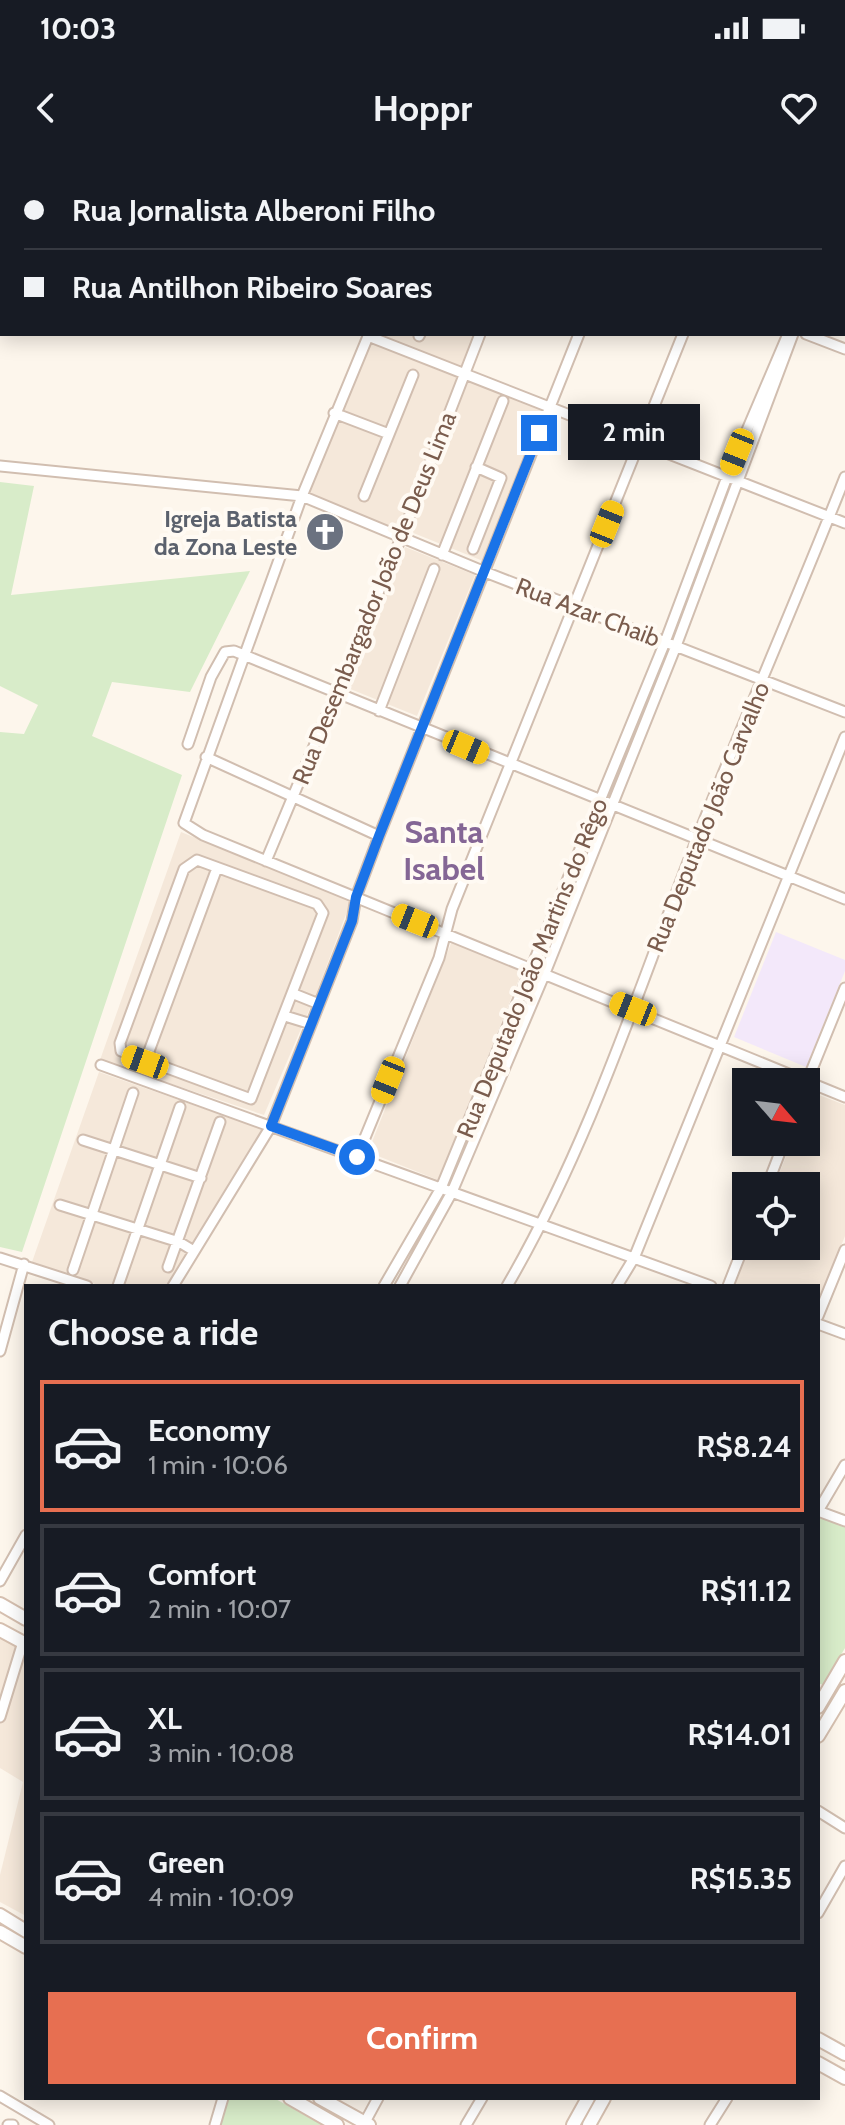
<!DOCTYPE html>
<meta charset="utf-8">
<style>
body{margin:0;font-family:Cabin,sans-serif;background:#242831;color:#f1f3f6;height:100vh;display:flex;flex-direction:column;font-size:30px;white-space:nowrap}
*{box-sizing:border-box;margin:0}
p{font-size:26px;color:#9ea1a6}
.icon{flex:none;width:44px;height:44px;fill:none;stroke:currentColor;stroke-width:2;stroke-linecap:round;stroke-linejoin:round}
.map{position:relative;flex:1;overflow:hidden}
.drawer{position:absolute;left:24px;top:1124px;width:796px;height:816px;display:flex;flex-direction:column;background:#171b24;border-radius:0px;box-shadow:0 4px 20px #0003}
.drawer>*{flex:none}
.hud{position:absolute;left:0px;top:0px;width:846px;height:176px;box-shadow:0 4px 20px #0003;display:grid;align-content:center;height:176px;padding:0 24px;background:#171b24}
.needle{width:52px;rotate:118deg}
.controls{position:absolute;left:732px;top:908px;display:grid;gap:16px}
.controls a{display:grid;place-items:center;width:88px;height:88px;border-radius:0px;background:#171b24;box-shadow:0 4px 20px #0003;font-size:40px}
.end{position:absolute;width:36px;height:36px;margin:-18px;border:10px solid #1a73e8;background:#fff;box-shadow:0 0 0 4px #fff}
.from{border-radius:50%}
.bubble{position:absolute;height:56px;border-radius:0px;background:#171b24;box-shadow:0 4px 20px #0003;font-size:26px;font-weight:700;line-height:56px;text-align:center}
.car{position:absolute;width:24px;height:48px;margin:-24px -12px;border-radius:10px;box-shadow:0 0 6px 2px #0007;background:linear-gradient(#f5c518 24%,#345 0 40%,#f5c518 0 76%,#345 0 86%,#f5c518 0)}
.hud b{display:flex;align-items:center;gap:28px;height:76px;font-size:30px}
.hud b+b{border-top:2px solid #363941}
.hud i{width:20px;height:20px;background:#f1f3f6}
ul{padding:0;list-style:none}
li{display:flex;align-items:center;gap:24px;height:132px;margin:0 16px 12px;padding:0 8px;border:4px solid #363941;border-radius:0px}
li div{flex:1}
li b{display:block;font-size:30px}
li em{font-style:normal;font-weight:700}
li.on{border-color:#e76f51}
li>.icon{width:72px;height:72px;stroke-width:1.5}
h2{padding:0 24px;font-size:36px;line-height:96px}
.button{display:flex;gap:16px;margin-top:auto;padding:16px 24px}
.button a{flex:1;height:92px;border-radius:0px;background:#e76f51;color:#fff;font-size:32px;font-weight:700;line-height:92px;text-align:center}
.status{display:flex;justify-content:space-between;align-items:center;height:56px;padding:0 40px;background:#171b24;direction:ltr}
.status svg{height:22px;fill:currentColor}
header{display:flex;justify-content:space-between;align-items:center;height:104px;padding:0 24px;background:#171b24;font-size:36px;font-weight:700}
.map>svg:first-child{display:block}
.residential{fill:#f5e8da}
.education{fill:#f3e8fa}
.green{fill:#d8ecc9}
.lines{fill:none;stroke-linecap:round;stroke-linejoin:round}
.street-casing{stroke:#d1beb0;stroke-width:13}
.secondary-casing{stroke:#d6c0b0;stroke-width:16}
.street{stroke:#fff;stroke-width:9}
.secondary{stroke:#fff;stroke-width:12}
.route{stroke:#1a73e8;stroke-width:10}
.labels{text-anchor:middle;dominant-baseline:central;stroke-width:8;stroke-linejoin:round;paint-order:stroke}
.worship-label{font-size:24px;font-weight:bold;fill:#5b616d;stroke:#fffaf3;text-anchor:end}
.street-label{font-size:24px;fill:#7a5c4d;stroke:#fffaf3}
.district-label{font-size:32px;font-weight:bold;fill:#846695;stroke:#fffaf3}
</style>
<div class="status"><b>10:03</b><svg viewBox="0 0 49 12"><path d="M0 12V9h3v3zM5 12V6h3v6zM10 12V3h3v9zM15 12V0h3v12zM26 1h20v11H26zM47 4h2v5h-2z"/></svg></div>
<header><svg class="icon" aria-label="back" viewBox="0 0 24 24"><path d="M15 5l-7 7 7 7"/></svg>Hoppr<svg class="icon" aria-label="heart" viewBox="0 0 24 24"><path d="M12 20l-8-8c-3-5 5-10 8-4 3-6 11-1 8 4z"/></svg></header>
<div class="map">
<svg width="845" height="1965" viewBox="0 0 845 1965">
<rect width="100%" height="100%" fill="#fdf6ec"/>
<!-- residential -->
<path class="residential" d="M369 174H480L401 378 302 336Z
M468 217 544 247 483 401 406 370Z
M405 387 475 415 417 556 348 528Z
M181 672 351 741 316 834 264 955 100 900Z
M452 781 523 809 438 1020 368 992Z
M99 912 262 969 166 1126H101L32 1102Z
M811 932 845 945V1076L818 1143V1126L735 1125 750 1086H806V1026H774L792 982H806V946Z
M0 1477 26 1491V1756L0 1742V1715L23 1622 0 1608Z"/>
<!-- education -->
<path class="education" d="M776 772 845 800V811L806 907 734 877Z"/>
<!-- green -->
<path class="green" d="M0 322 34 326 11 435 250 411 190 532 112 522 92 576 182 615 22 1092 0 1087V572L24 574 38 545 0 526Z
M820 1354 845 1363V1488L823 1525 818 1523Z
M229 1938H274L322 1965H221Z"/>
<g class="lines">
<!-- street casing -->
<g class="street-casing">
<path id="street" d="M365 0 369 2
M746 0 751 2
M790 0 795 2
M200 2 201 0
M250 2 251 0
M298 2V0
M384 2 385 0
M445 2 446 0
M550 2V0
M598 2 599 0
M646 2 647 0
M844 22 845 23
M844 40 845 38
M0 52H2
M369 174 302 336 184 663 203 675 845 937
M806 174 845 189
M368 176 845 363
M419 176 420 174
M334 253 389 274
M0 306 302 336 485 412 845 552
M364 336 413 215
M473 389 501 318 476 307
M442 395 503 241
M379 551 434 409
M188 584 211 517 225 492 234 491 845 739
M206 597 379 676
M197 700 317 744 323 753 251 939 121 891 120 883 184 709Z
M266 701 401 378 480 174
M294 834 319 844
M285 856 311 864
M145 902 217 708
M101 905 711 1126
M806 924 845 828
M83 980 201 1018
M357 997 439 798 452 749 683 174
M767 1026 784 982
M60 1045 179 1082 194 1091
M0 1098 87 1126
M168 1107 220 962
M73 1110 133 933
M118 1126 180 947
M173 1126 271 966 352 761 356 737 379 676 579 174
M384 1126 441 1028 665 482 727 317 788 174
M400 1126 452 1032 545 813 676 486 793 174
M507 1126C588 987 638 831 696 681 744 559 797 439 845 317
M617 1126 634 1098 845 577
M728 1126 746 1080
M818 1156 845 1090
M818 1164 845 1174
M0 1191 24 1104
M818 1351 845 1305
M818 1351 845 1361
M0 1421 26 1375
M0 1557 23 1482
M818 1651 845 1668
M818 1753 845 1706
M0 1936 49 1965
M365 1962 378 1938
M8 1965H13
M215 1965 223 1938
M466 1965 482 1938
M710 1965 727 1938"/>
</g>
<!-- secondary casing -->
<g class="secondary-casing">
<path id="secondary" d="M0 1444 26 1459
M0 1470 26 1484
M818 1547 845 1501
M818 1576 845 1531
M0 1755 26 1771
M0 1772 26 1787
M818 1879 845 1894
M818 1903 845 1918
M290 1938 337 1965
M320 1938 369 1965
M573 1965 588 1938
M589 1965 604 1938"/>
</g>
<!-- street -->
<use href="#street" class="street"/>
<!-- secondary -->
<use href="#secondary" class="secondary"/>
</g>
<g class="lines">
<!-- route -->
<path class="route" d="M357 997 271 966 352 761 356 737 379 676 539 273"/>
</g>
<!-- icons -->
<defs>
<g id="church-disc" transform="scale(2)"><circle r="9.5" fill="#6b7280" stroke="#fffaf3"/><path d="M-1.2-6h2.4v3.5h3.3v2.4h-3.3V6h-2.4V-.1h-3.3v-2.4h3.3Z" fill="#fff"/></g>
</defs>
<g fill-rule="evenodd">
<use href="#church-disc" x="325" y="372"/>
</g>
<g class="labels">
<!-- worship labels -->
<g class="worship-label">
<text x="297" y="358">Igreja Batista<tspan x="297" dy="28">da Zona Leste</tspan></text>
</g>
<!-- street labels -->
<g class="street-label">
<text transform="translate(374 438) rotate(-68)">Rua Desembargador João de Deus Lima</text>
<text transform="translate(588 452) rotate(21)">Rua Azar Chaib</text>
<text transform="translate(708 657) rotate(-68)">Rua Deputado João Carvalho</text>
<text transform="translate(532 808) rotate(-68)">Rua Deputado João Martins do Rêgo</text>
</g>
<!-- district labels -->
<g class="district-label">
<text x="444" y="671">Santa<tspan x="444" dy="37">Isabel</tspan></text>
</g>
</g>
</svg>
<div class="controls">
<a><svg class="needle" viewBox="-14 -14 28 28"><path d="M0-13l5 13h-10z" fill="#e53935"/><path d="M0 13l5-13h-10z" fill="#9ea1a6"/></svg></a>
<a><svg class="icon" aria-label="locate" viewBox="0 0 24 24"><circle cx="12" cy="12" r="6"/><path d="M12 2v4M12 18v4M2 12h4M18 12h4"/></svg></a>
</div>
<i class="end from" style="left:357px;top:997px"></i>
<i class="end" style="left:539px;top:273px"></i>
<div class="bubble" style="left:568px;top:244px;width:132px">2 min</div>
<i class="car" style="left:737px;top:292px;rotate:202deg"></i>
<i class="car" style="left:607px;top:364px;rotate:22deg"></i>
<i class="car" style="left:466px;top:587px;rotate:113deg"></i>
<i class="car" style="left:415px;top:761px;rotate:292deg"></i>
<i class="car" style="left:633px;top:849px;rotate:292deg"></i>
<i class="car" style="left:145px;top:902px;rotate:290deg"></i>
<i class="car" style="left:388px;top:920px;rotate:202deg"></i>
<div class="hud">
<b><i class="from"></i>Rua Jornalista Alberoni Filho</b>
<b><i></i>Rua Antilhon Ribeiro Soares</b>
</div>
<section class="drawer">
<h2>Choose a ride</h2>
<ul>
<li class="on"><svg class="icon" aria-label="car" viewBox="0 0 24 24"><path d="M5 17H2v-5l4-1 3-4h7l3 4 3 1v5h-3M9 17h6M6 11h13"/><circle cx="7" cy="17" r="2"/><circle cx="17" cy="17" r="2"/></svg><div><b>Economy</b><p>1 min · 10:06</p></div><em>R$8.24</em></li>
<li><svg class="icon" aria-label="car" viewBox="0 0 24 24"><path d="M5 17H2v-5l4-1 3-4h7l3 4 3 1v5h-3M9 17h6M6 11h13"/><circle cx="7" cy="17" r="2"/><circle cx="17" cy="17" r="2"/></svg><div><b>Comfort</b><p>2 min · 10:07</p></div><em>R$11.12</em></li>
<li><svg class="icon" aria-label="car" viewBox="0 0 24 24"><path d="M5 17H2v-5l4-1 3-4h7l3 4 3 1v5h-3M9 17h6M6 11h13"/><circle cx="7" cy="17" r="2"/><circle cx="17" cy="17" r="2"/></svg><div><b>XL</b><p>3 min · 10:08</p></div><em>R$14.01</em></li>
<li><svg class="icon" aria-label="car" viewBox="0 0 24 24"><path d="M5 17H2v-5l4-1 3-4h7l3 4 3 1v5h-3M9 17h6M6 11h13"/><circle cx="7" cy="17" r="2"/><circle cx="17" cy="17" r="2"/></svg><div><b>Green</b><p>4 min · 10:09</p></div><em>R$15.35</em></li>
</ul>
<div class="button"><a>Confirm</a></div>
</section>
</div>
